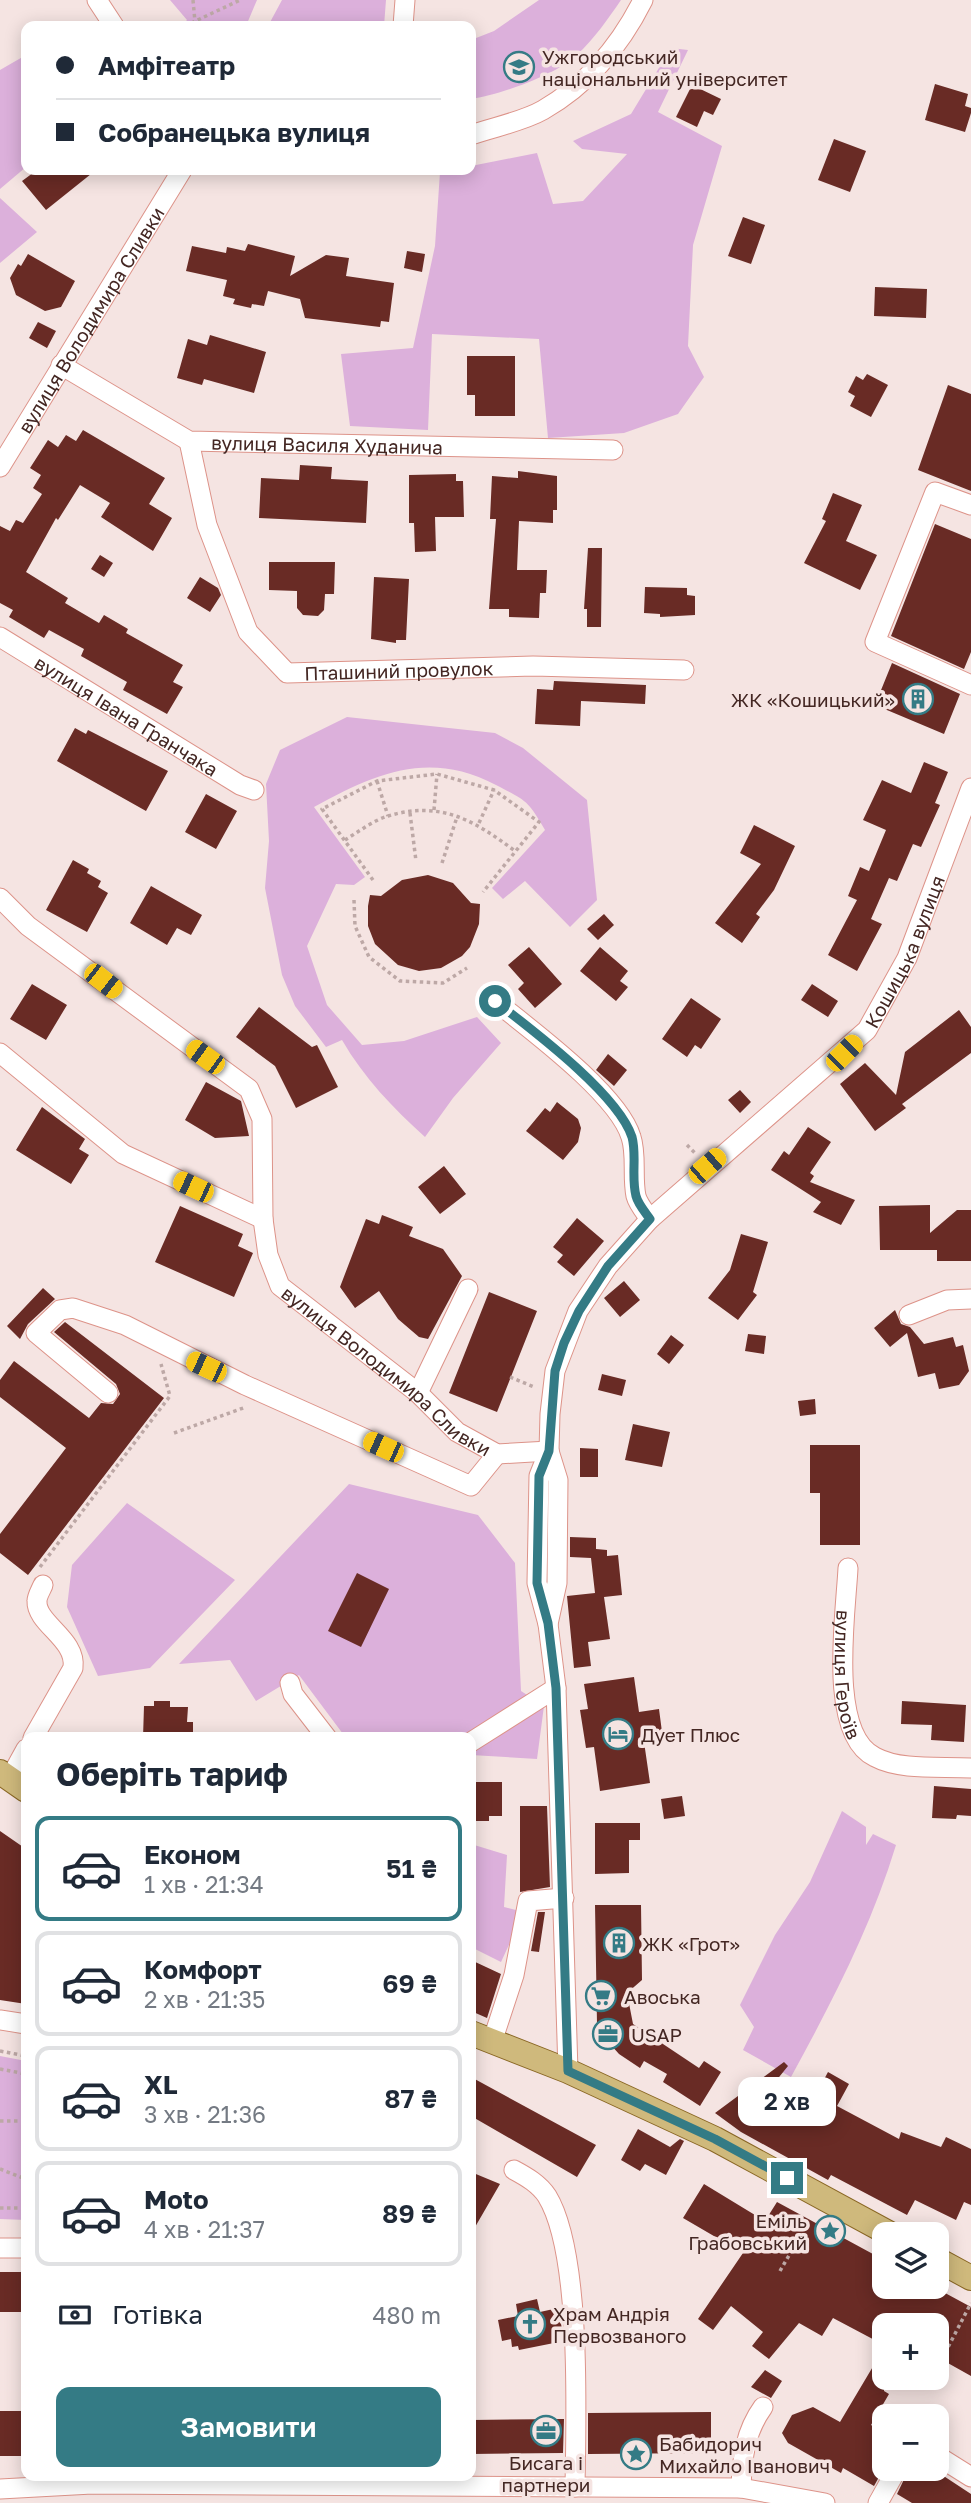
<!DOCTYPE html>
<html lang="uk">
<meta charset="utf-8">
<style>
body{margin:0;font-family:"Golos Text",sans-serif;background:#f6f6f7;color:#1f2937;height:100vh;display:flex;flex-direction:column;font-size:26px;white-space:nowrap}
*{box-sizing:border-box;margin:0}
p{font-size:23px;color:#747a83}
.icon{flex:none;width:38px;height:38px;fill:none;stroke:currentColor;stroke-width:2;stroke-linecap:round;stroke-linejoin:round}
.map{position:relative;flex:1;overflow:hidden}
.panel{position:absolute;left:21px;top:1732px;width:455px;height:749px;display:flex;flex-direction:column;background:#fff;border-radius:14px;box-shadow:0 4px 18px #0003}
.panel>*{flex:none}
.banner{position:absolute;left:21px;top:21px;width:455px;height:154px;border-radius:14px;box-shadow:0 4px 18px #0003;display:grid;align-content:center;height:154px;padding:0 35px;background:#fff}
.fabs{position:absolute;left:872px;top:2222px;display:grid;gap:14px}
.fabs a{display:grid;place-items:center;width:77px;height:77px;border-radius:14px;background:#fff;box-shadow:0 4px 18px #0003;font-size:35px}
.end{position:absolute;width:32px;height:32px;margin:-16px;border:9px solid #347b85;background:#fff;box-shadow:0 0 0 4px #fff}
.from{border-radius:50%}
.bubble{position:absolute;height:49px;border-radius:14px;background:#fff;box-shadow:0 4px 18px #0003;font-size:23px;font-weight:600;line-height:49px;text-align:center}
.car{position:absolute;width:21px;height:42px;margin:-21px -10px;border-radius:9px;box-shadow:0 0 5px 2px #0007;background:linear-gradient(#f5c518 24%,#345 0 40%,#f5c518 0 76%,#345 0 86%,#f5c518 0)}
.banner b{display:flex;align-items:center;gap:24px;height:66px;font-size:26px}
.banner b+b{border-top:2px solid #e0e1e3}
.banner i{width:18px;height:18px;background:#1f2937}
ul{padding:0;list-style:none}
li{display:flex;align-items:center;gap:21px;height:105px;margin:0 14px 10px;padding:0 21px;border:4px solid #e0e1e3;border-radius:14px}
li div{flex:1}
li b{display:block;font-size:26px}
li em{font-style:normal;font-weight:600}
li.on{border-color:#347b85}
li>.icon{width:63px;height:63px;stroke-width:1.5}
h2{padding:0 35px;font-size:32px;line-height:84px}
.pay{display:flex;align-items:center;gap:18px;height:77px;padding:0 35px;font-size:26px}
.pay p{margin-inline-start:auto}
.primary-button{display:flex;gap:14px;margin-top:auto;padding:14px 35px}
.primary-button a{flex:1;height:80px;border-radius:14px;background:#347b85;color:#fff;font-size:28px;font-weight:600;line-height:80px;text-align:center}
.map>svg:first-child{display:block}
.green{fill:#dcb0db}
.building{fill:#692b25}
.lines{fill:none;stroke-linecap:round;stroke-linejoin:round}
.minor-casing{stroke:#dd9389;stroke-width:21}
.major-casing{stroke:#8a6724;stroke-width:26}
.path{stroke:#bda8a6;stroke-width:3.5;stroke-dasharray:3.5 3.5;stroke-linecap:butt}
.minor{stroke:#fff;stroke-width:19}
.major{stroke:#cfb97c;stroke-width:24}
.route{stroke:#347b85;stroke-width:9}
.labels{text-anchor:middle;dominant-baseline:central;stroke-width:7;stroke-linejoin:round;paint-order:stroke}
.poi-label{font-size:19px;fill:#442723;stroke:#f5e4e2;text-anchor:start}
.street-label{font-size:19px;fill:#442723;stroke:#f5e4e2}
</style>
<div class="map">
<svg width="971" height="2503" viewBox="0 0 971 2503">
<rect width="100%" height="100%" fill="#f5e4e2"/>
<!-- green -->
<path class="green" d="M170 0H257L246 26H182L187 20Z
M282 0H386L384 26H268Z
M539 0H621C608 19 594 39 577 55 556 75 499 95 471 99V40L494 31Z
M671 48 688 50 658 112 722 146 693 245 688 346 704 377 678 414 624 433 548 438 539 339 432 334 428 430 350 426 341 354 413 348 435 246 440 172 471 170V166L537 153 553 204 583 201 627 154 582 149 573 141 631 114Z
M26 55V167L0 189V70Z
M0 198 37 232 0 263Z
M347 717 495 733 523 748 587 800 597 900 570 927 525 881 503 899 492 888 545 830C527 799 526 801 496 785 429 750 376 773 314 807L365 877 354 885 336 884 307 946 327 1005 362 1045 404 1041 477 1017 501 1043 453 1098 425 1137C393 1108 364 1078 342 1040L326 1047 295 1006 282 975 265 888 269 841 266 784 280 750Z
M349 1484 478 1515 515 1563 521 1691 544 1706 537 1759 471 1755V1738H346L299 1675 256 1701 230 1660 179 1664Z
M127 1503 235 1580 150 1668 98 1676 67 1607 72 1565Z
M842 1811 866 1827V1845L873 1834 896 1845C871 1927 832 2002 791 2077L743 2050 754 2027 740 2005 775 1935 810 1882Z
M471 1844 507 1855 504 1907 524 1912 501 1962 471 1947Z
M0 2056 26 2061V2220L0 2219Z"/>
<!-- building -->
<path class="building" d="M935 84 968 94 965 106 971 108V113L965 132 925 120Z
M692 85 721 99 713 115 704 111 697 127 676 117Z
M834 139 866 151 850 192 818 180Z
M37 170H96L46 210 22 181Z
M743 217 765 225 751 264 728 256Z
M248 244 295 256 290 276 326 255 349 258 346 276 394 283 389 322 381 321 380 327 305 318 300 299 268 291 264 306 252 304 251 308 233 304 235 299 223 296 227 280 186 271 192 246 226 253 227 247 245 251Z
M407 251 425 254 422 272 404 268Z
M28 254 75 281 61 307 45 311 16 295 10 278 18 264 21 266Z
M875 287 927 289 926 318 874 316Z
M38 322 56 331 47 348 29 338Z
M210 335 266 352 254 393 204 379 202 385 177 378 188 339 207 345Z
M467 356H515V416H475V395H467Z
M867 374 888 385 871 417 850 406 855 396 848 392 856 376 863 380Z
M948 385 971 394V491L918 470Z
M83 430 165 478 149 504 172 518 153 551 101 517 110 503 80 485 58 520 56 518 26 572 68 598 65 603 99 623 104 615 128 629 126 633 183 665 173 682 183 687 167 714 123 690 127 682 81 656 84 649 49 630 44 638 9 617 13 610 0 603V526L10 531 16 520 23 523 42 494 33 488 41 475 30 468 48 440 58 447 66 435 76 441Z
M300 465 332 467 331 479 368 481 366 523 259 518 261 478 299 480Z
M518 471 557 476V510H553V523L519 521 517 570H547L546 593H540L539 618 509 617V609H489L496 519H490L492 476 518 478Z
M456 474V481H463L464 517H435L436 551 415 552 414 523H409V475Z
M833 493 862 505 846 541 877 555 860 590 804 563 826 521 822 519Z
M935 524 971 539V652L964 669 891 636Z
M588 548H602L601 627H587V609H584Z
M100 555 113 563 104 577 91 569Z
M269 562H335L334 594H325L324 610 318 616 303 615 297 608V591L269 590Z
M200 577 218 588 221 595 210 612 187 598Z
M374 577 409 579 406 640H396V643L371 639Z
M645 587 687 588V595L695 596V615L660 617V614L644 613Z
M892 663 960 694 944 734 875 705Z
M554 681 646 685 645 704 581 701 580 726 535 724 537 689 553 690Z
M75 728 86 734 88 730 168 771 146 811 57 761Z
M924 762 948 772 935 803 940 805 921 847 913 844 897 881 889 878 871 919 882 924 857 971 828 955 857 900 848 896 860 867 869 871 886 830 863 820 882 780 911 793Z
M206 794 237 811 216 849 185 832Z
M754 825 795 846 774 890 756 914 760 917 742 943 715 923 761 864 740 853Z
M73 860 89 869 87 873 101 881 98 887 108 893 87 932 46 910Z
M428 875 453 883 471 903 480 904 479 924 470 947 462 956 441 968 419 971 398 965 375 944 368 926V906L370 895 381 896 402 880Z
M151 886 202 915 191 935 177 928 167 945 130 923Z
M604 914 614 925 598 940 587 929Z
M529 947 562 984 535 1008 518 989 524 983 508 965Z
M600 947 628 971 620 981 628 987 616 1001 580 971Z
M32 984 67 1005 46 1040 10 1019Z
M812 984 838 1001 828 1017 801 1000Z
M691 998 721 1019 701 1049 695 1045 687 1057 662 1039Z
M259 1007 312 1047 317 1045 338 1087 296 1108 275 1066 236 1037Z
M959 1010 971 1027V1053L902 1104 906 1108 875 1131 840 1084 865 1063 896 1095 905 1052Z
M608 1054 627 1070 614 1086 596 1070Z
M206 1082 241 1101 249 1136 215 1138 185 1120Z
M740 1090 751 1102 740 1113 728 1100Z
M557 1102 578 1119 581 1128 578 1142 563 1160 526 1131 545 1108 550 1112Z
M42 1107 85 1139 79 1149 89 1155 71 1184 16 1150Z
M808 1127 831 1142 810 1173 814 1176 810 1182 855 1200 841 1225 813 1212 821 1202 771 1170 784 1151 789 1155Z
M444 1166 466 1194 440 1214 418 1187Z
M930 1205V1233L957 1210H971V1261H937V1250H880L879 1206Z
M180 1206 243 1234 238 1246 253 1253 234 1297 155 1262Z
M382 1215 413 1227 409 1236 443 1249 462 1276 428 1339 419 1337 398 1319 379 1291 355 1308 340 1287 366 1219 379 1224Z
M577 1218 604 1241 574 1276 557 1262 563 1255 553 1247Z
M741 1234 768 1242 753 1292 757 1295 738 1320 708 1298 730 1270Z
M624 1281 640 1300 620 1317 604 1298Z
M43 1288 55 1299 28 1324 20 1339 7 1326Z
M489 1292 537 1311 497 1412 449 1393Z
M895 1310 901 1324 910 1327 924 1344 953 1337 956 1347 963 1345 969 1371 959 1385 939 1389 935 1373 918 1377 907 1333 890 1347 874 1328Z
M65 1322 164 1398 28 1575 0 1553V1534L66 1448 0 1397V1380L14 1361 89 1418 101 1403 113 1404 120 1394 116 1384 54 1332Z
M748 1334 766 1336 764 1354 745 1351Z
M671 1335 684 1345 669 1364 657 1354Z
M602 1374 626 1380 622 1396 598 1390Z
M815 1399 816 1414 800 1416 798 1401Z
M633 1424 670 1432 662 1467 625 1460Z
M810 1445H860V1545H820V1493H810Z
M580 1448 598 1449V1477H580Z
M570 1537 596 1538V1549L607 1550V1556L618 1555 622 1595 604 1597 610 1639 588 1642 591 1666 574 1668 567 1596 595 1593 591 1558 570 1557Z
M357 1573 389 1589 361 1647 328 1631Z
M634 1677 639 1712 659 1709 662 1732 643 1735 650 1783 600 1791 594 1747 586 1748 580 1710 588 1709 584 1684Z
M154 1701H170V1707H188L187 1722H193V1738H143L144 1706H154Z
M902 1701 966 1705 964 1742 931 1740 932 1725 901 1724Z
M471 1782H502V1816H489V1821H471Z
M934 1786 971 1789V1816L957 1815 956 1819 932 1818Z
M682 1796 685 1816 664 1819 661 1799Z
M520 1806H547L550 1887 520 1892Z
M595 1823H640V1840H629V1873L595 1874Z
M0 1831 26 1849V2004L0 2000Z
M595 1905H641L642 1980 627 1993 633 2024 699 2068 704 2061 721 2072 700 2106 663 2082 667 2074 644 2061 640 2068 619 2054 602 2035 597 2024Z
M538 1912H545L539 1952 531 1951Z
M471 1960 501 1974 487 2018 471 2011Z
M784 2062 788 2066 759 2102 800 2124 828 2072 849 2084 837 2106 899 2139 901 2132 941 2147 946 2137 971 2149V2205L964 2202 956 2220 915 2200 907 2215 831 2175 828 2180 741 2132 715 2113Z
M471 2077 596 2145 577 2177 471 2116Z
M638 2129 670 2147 680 2139 684 2141 666 2175 645 2164 640 2171 621 2160Z
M471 2172 500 2184 471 2234Z
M704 2184 765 2221 777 2202 884 2260V2287H934L971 2307V2376L946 2362 949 2357 936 2350V2326H884V2345L833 2318 822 2336 799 2323 769 2359 752 2346 763 2332 731 2306 713 2330 698 2319 743 2253 683 2218Z
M0 2272H26V2312H0Z
M537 2299 540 2312 558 2308 562 2329 556 2330 558 2338 553 2339 554 2343 519 2350 518 2346 512 2347 511 2339 502 2341 498 2320 518 2316 516 2304Z
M884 2348V2391L889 2394 871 2425 884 2433V2468L874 2486 843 2468 841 2473 788 2443 782 2433 792 2415 813 2407 840 2422Z
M765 2370 782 2381 771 2398 751 2387Z
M0 2411H26V2456H0Z
M711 2412V2453L588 2454V2413Z
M564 2419 563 2453 471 2454V2420Z
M909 2469H933L971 2494V2503H912L897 2494Z"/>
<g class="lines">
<!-- minor casing -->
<g class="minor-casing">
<g id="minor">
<path d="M97 0 114 26"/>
<path d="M403 26 405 0"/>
<path d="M471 135C493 127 522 122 543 110 588 84 620 46 643 0"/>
<path id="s1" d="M61 365 189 441 613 450"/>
<path id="s2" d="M189 441 207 525 248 632 287 673 533 666 684 670"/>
<path id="s3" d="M0 467 182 170"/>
<path d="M971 505 935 492 875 642 971 685"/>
<path id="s4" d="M0 637 240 785 254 790"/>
<path id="s5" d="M0 898 28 926 249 1089 262 1119 263 1219 268 1255 280 1286 418 1393 457 1432 497 1454 549 1451"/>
<path d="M495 1001C531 1030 618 1094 631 1137 637 1155 632 1177 636 1196 638 1204 645 1212 650 1219"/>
<path d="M0 1053 123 1154 263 1219"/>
<path d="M909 1315 947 1300 971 1299"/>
<path d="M108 1393 36 1333 60 1310 73 1308 125 1325 245 1385 471 1486 497 1454"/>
<path d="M418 1393 468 1289"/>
<path d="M549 1451 539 1476 537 1583 548 1624 556 1688 568 2071"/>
<path id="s6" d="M848 1568C846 1612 827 1734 875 1757 901 1771 942 1766 971 1768"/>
<path id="s7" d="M548 1624 557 1583 558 1480 549 1451 550 1414 555 1371 578 1311 608 1266 650 1219 867 1030 907 958 971 788"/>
<path d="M290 1683 293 1694 327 1738"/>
<path d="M33 1738 73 1668C77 1639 36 1624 37 1601 37 1596 41 1590 43 1585"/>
<path d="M471 1742 556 1688"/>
<path d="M10 1778 26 1749"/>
<path d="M0 2020 26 2024"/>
<path d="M492 2042 514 1975 528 1901 564 1898"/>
<path d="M514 2170C527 2177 539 2184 547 2196 582 2253 576 2418 575 2487"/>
<path d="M0 2248H26"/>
<path d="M936 2455 971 2477"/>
<path d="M741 2488C742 2458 745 2432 763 2407"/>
<path d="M0 2489 92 2484 741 2488 825 2503"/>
<path d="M878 2503 897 2469"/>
</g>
</g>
<!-- major casing -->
<g class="major-casing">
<path id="major" d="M0 1772 26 1790
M471 2033 568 2071 715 2139 892 2235
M936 2259 971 2278"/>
</g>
<!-- path -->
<path class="path" d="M193 0 195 22
M185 26 240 0
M377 781 388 816
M434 810 437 774
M410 813 416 861
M479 823 494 790
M345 840C358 832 374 820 388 816 441 800 475 821 515 851
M442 863 457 817
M373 880 322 809 377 781 437 774 494 790 539 822 483 892
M354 900 355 926 369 957 400 981 443 983 467 968
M687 1145 696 1154
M510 1377 534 1387
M174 1433 246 1407
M40 1567 170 1396 161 1364
M0 2051 26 2056
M0 2069 26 2074
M0 2121H26
M0 2169 26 2179
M0 2208H26
M780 2271 795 2245
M888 2326 893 2316
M880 2341 884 2334
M945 2353 971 2303
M472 2469V2454"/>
<!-- minor -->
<use href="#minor" class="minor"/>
<!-- major -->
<use href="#major" class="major"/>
</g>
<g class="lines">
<!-- route -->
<path class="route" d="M495 1001C531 1029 618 1094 632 1137 637 1155 631 1177 636 1196 638 1204 645 1212 650 1219L608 1266 579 1311 564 1343 555 1371 549 1451 539 1476 537 1583 548 1623 556 1688 568 2071 715 2139 787 2178"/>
</g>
<!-- icons -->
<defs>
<g id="university-ring" transform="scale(1.575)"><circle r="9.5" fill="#f5e4e2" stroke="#347b85" stroke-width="1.5"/><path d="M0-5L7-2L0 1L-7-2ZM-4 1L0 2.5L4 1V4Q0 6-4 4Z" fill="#347b85"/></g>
<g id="building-ring" transform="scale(1.575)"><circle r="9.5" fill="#f5e4e2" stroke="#347b85" stroke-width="1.5"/><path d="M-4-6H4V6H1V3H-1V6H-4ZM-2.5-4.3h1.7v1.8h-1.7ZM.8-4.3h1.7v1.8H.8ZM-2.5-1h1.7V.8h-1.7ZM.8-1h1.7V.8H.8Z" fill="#347b85"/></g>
<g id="hotel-ring" transform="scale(1.575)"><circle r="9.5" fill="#f5e4e2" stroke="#347b85" stroke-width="1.5"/><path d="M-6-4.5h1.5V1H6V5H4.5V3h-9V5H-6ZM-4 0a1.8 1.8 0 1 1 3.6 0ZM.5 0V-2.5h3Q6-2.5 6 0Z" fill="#347b85"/></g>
<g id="supermarket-ring" transform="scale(1.575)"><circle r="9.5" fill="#f5e4e2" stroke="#347b85" stroke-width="1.5"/><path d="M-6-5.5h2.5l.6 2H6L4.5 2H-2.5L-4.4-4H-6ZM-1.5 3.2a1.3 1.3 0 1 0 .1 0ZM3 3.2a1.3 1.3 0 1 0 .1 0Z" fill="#347b85"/></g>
<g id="office-ring" transform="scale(1.575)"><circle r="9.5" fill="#f5e4e2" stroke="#347b85" stroke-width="1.5"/><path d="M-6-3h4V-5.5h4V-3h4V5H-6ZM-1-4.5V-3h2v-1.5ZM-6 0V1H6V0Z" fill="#347b85"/></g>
<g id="sight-ring" transform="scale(1.575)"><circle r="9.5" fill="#f5e4e2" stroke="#347b85" stroke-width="1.5"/><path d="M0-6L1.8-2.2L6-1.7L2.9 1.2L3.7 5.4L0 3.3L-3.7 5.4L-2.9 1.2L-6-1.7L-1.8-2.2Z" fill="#347b85"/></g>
<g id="church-ring" transform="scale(1.575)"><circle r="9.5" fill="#f5e4e2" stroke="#347b85" stroke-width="1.5"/><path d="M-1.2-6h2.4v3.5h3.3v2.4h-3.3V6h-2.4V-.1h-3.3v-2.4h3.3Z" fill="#347b85"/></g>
</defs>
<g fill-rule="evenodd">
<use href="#university-ring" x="519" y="67"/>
<use href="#building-ring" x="918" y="699"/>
<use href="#hotel-ring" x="618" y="1734"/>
<use href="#building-ring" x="619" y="1943"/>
<use href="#supermarket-ring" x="601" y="1996"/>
<use href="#office-ring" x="608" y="2034"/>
<use href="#sight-ring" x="830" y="2231"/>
<use href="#church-ring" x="530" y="2324"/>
<use href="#office-ring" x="546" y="2431"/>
<use href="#sight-ring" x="636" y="2454"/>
</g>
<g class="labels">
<!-- poi labels -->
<g class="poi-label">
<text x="542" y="56">Ужгородський<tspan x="542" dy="22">національний університет</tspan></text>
<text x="895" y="699" text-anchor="end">ЖК «Кошицький»</text>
<text x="641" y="1734">Дует Плюс</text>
<text x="642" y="1943">ЖК «Грот»</text>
<text x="624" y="1996">Авоська</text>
<text x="631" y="2034">USAP</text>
<text x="807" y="2220" text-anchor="end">Еміль<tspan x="807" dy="22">Грабовський</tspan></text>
<text x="553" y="2313">Храм Андрія<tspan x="553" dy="22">Первозваного</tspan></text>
<text x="659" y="2443">Бабидорич<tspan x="659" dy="22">Михайло Іванович</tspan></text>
<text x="546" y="2462" text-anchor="middle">Бисага і<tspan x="546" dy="22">партнери</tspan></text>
</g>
<!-- street labels -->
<g class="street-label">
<text stroke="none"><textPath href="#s3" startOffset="173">вулиця Володимира Сливки</textPath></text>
<text stroke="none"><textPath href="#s1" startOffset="287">вулиця Василя Худанича</textPath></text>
<text stroke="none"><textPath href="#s2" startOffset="369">Пташиний провулок</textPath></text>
<text stroke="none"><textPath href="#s4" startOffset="149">вулиця Івана Гранчака</textPath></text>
<text stroke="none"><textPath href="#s7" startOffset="812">Кошицька вулиця</textPath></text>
<text stroke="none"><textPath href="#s5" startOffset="653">вулиця Володимира Сливки</textPath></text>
<text stroke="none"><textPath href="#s6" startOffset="107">вулиця Героїв</textPath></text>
</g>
</g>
</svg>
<div class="fabs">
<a><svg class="icon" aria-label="layers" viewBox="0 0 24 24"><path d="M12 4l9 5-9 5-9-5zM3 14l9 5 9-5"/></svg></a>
<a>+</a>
<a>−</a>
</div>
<i class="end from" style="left:495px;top:1001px"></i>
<i class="end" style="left:787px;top:2178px"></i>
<div class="bubble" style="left:738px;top:2077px;width:98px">2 хв</div>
<i class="car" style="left:103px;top:981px;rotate:128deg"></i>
<i class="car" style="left:844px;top:1053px;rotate:45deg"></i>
<i class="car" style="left:205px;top:1057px;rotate:306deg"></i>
<i class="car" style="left:707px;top:1166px;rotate:49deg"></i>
<i class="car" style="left:193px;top:1187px;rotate:295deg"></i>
<i class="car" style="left:206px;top:1367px;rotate:295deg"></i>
<i class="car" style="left:383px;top:1447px;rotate:294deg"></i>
<div class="banner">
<b><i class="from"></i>Амфітеатр</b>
<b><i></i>Собранецька вулиця</b>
</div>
<section class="panel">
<h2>Оберіть тариф</h2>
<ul>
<li class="on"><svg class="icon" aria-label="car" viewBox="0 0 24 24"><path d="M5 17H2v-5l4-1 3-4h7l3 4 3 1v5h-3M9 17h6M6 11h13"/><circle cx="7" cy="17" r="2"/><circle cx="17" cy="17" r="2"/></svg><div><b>Економ</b><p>1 хв · 21:34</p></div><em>51 ₴</em></li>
<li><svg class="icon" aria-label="car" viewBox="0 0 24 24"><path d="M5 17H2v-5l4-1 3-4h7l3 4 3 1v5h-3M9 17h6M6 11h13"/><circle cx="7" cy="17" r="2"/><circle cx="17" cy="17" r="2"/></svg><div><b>Комфорт</b><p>2 хв · 21:35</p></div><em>69 ₴</em></li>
<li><svg class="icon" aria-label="car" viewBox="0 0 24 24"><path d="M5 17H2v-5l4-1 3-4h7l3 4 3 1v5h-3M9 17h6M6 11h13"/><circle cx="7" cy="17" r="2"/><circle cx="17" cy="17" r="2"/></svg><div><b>XL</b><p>3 хв · 21:36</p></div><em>87 ₴</em></li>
<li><svg class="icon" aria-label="car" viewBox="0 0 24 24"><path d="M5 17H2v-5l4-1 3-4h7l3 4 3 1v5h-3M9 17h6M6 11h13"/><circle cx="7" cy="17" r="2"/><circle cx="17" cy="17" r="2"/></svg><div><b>Moto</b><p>4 хв · 21:37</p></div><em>89 ₴</em></li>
</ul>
<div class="pay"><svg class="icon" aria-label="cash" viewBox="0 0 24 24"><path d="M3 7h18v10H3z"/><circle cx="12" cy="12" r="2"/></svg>Готівка<p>480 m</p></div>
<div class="primary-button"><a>Замовити</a></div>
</section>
</div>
